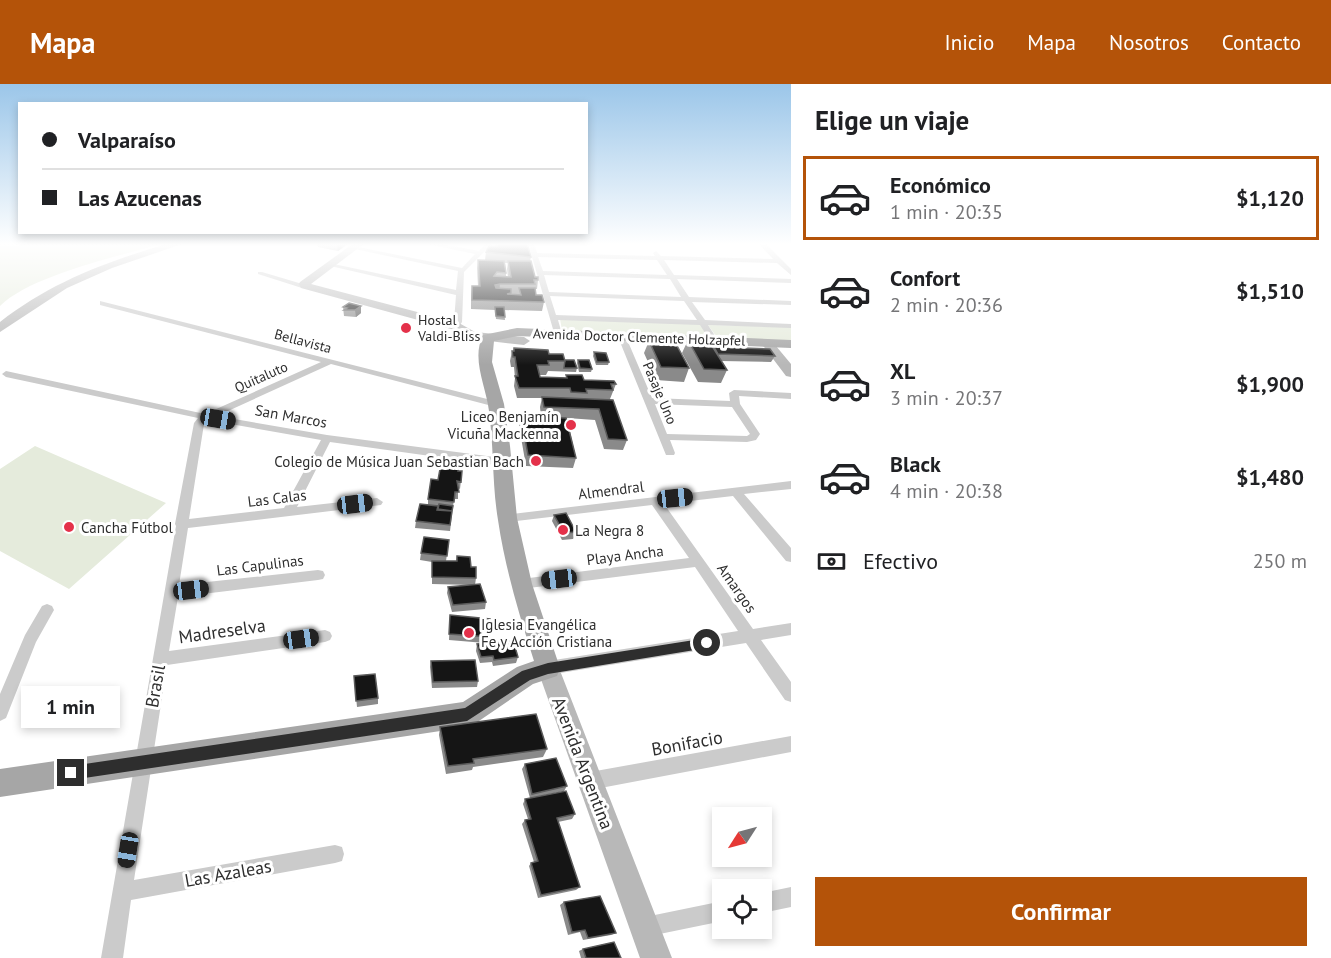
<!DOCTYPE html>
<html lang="es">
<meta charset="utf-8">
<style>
body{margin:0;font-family:"PT Sans",sans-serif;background:#f6f6f6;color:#202124;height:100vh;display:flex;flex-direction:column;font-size:22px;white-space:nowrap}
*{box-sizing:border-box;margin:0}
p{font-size:20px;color:#757577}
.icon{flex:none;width:33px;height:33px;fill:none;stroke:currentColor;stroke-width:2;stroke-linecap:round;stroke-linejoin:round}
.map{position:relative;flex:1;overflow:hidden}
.side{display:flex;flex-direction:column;background:#fff;width:540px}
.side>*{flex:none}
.hud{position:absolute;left:18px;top:18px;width:570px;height:132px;border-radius:0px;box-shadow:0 3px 9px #0003;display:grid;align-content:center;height:132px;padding:0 24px;background:#fff}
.needle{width:39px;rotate:234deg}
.fabs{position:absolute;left:712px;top:723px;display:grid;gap:12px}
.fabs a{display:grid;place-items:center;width:60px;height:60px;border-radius:0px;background:#fff;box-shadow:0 3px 9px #0003;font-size:30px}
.end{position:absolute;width:27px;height:27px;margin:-14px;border:8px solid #2e2e2e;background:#fff;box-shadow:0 0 0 3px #fff}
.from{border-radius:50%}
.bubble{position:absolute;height:42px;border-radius:0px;background:#fff;box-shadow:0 3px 9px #0003;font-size:20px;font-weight:800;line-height:42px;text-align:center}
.car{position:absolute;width:18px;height:36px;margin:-18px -9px;border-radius:8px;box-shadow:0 0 4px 2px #0007;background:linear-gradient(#222 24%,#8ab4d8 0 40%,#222 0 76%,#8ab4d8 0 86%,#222 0)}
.hud b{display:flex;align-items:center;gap:21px;height:57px;font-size:22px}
.hud b+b{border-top:2px solid #e0e0e0}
.hud i{width:15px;height:15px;background:#202124}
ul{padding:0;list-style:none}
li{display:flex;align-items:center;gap:18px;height:84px;margin:0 12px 9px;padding:0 12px;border:3px solid transparent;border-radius:0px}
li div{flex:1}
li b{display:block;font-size:22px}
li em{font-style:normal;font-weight:800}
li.selected{border-color:#b45309}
li>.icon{width:54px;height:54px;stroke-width:1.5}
h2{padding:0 24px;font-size:27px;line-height:72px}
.pay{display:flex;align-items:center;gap:15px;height:66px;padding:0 24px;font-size:22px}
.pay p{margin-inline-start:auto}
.action{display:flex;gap:12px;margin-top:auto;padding:12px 24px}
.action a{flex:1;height:69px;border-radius:0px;background:#b45309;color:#fff;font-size:24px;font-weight:800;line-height:69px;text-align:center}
header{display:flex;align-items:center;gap:36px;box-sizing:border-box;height:84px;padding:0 30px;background:#b45309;color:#fff}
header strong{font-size:28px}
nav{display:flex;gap:33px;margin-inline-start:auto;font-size:21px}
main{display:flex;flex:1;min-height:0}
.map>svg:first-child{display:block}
.green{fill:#e5ebdc}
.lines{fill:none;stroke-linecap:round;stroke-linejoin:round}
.street{fill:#cbcbcb;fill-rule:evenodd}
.secondary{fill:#b8b8b8;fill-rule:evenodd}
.primary{fill:#a6a6a6;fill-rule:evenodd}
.wall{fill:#8a8a8a;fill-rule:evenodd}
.shaded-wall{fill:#5b5b5b}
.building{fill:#151515;stroke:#5b5b5b;stroke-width:1.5}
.route{fill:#2e2e2e}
.poi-dot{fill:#e4314a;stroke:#fff;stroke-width:2}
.labels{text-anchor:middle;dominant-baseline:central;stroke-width:6;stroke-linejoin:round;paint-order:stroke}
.far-poi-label{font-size:14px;fill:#2e2e2e;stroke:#fff;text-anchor:start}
.far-street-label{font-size:14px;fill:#2e2e2e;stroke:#fff}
.street-label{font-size:15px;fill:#2e2e2e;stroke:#fff}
.poi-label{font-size:15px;fill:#2e2e2e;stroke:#fff;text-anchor:start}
.near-street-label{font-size:18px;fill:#2e2e2e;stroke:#fff}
</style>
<header>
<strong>Mapa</strong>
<nav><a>Inicio</a><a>Mapa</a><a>Nosotros</a><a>Contacto</a></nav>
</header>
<main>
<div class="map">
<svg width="791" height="874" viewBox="0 0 791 874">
<rect width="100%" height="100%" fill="#fff"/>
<!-- green -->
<path class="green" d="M0 159H164C120 172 31 191 0 222Z
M560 235 701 240 710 254 567 248 562 246Z
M708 241 791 243V257L724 255 716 252Z
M35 362 166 419 69 505 0 467V385Z"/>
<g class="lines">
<!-- street -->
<path class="street" d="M423 159H437L479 167 486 159H493L464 188 462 238 458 244 451 242 454 238 456 211 326 181 329 179 456 206 458 187 350 164 353 162 462 184 475 170Z
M528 159H534L537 169 655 172 653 169 656 167 661 172 773 175 758 159H765L791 185V191L777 179 664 176 674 191 791 195V199L677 195 689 213 791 217V221L692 218 705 236 791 240V244L708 241 723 264 719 267 716 266 700 241 558 236 562 250 555 252ZM538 173 657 176 667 191 543 187ZM544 191 670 195 681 213 549 208ZM550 212 684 217 697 236 556 231Z
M258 188H262L309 202 302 204 258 190Z
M100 217 499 318 501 320 496 323 331 280 217 332 327 351 502 374 507 378 502 382 330 358 297 423 377 414 383 418 381 421 188 444 179 501 318 486 323 487 325 491 323 495 318 496 178 513 169 567 325 546 330 548 332 552 330 556 325 558 167 581 134 796 335 761 342 763 344 770 342 777 335 779 131 816 123 874H101L176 442 175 440 194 339 198 334 6 293 2 290 6 287 205 330 321 278 100 221ZM208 336 321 356 284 424 189 435 204 340Z
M619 251 626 253 652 314 730 317 729 309 734 306 791 309V315L739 312 740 320 760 350 756 356 747 358 670 356 675 369 674 371H666L618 253ZM655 320 732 323 750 350 747 352 667 350Z
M791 397V405L744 410 791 464V478L786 477 733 412 664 420 753 545 791 539V551L761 556 791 598V618L785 616 746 559 548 591 543 589 540 584 543 579 548 577 738 547 695 483 521 505 516 504 514 500 516 496 521 495 689 474 652 421 507 438 501 434 503 431Z
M47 520 52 522 54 526 36 558 6 634 0 637V610L25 551 42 522Z
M791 652V668L590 706 584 703 581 697 584 691 590 688Z
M791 803V823L762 829V809Z
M723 817V837L645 853 638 850 635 843 638 836 645 833Z"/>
<!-- secondary -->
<path class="secondary" d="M170 159H185L112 184 67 204 0 248V238C51 198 108 177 170 159Z
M354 159H365L311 200 459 239 475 248 524 253 530 257 524 261 472 255 451 245 301 204 299 200 300 198Z
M767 255 771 256 791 280V293L786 292 761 259Z
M548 574 556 577 559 584 672 874H640L537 584 540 577Z"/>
<!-- primary -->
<path class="primary" d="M517 244 791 256V264L517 252 494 257 492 278 504 320 510 362 517 434 532 500 560 584 557 592 533 600 476 639 467 643 0 713V685L463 618 517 583 534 577C519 530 505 484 498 436 492 400 494 363 489 327 486 302 471 275 483 251Z"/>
</g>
<!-- wall -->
<path class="wall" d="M317 159H349L338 167 318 163Z
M496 159H527L531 173 530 177 535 193 538 196 537 205H535L536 211 544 218 542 227 504 226 505 236 496 235 495 226 471 225V211L472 202H478L477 184 478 176H485L486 168 496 162ZM505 179H508L507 185 508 193H506V189Z
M538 159H547V160H538Z
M361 222V229L356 233 344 232 343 223Z
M688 256 714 264 775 272 771 278 721 277 727 286 721 299 698 298 682 269Z
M649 257 689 284 684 298 656 296 644 269Z
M514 264 549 270 565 276 577 284 576 288 548 287 546 291H539L540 293 566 294V291L584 296 616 300 610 315 627 356 623 366 604 365 595 336 567 334 576 374 573 384 526 382 519 342 521 332 541 333 540 323 542 314H517L514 302 515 294 514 283H511L510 277 512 267H513Z
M594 268 609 278 608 281H596L593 272Z
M578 276 592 285 591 288H579L577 279Z
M459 387H462L460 405 458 404V415H454L450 447 415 444 416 437 428 421V415L438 396Z
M554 431 576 448 573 455 562 456 552 437Z
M449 456 446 477H456L457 472 471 483 476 494 475 501 486 518 485 525 452 528 447 509 448 503 472 501 432 500V478L420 476 421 469Z
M450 531 490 553 489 559 518 573 516 579 493 582 492 578 480 579 476 567 477 560 485 559 449 556Z
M431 577 478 597 477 603 432 604 430 583Z
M354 592 378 614V620L357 623Z
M440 643 547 665 543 673 473 683 472 686 446 690 439 651Z
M525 680 567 702 564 707 530 714 522 685Z
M525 715 575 730 572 735 558 738 580 803 576 806 538 814 529 782 531 779 534 778 522 740 525 736 528 735 523 720Z
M564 818 616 849 611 851 583 856 580 848 568 851 560 821Z
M583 865 621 874H581L579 867Z"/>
<!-- shaded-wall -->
<path class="shaded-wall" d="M337 159H349L338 167Z
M500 200 499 209 494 210 495 201Z
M361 222V229L356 233 355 226Z"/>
<!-- building -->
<path class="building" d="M497 159H527L531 173 486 168 489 162H497Z
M478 176 504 177 506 189 497 188 494 192 511 193 508 177H531L535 193H538V196H534L535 200H500L495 201 496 204 511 205V209L507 210 521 211 519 204H535L536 211H542L544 218 472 216V202H480Z
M349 219 361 222 355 226H344L347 224 343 223Z
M495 223H504L505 233 496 232Z
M688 256 709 257 727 286 704 285Z
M649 257 675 258 689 284 661 283Z
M714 263 770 265 775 272 718 270Z
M514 264 548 266 549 270H563L565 277H548L549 281H537L540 293 567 294 566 291H582L584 296 614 297 616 300H611L613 306 586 305 587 309 571 308 570 304H519L515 292H518L515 273H513L512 267H514Z
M594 268 606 269 609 278H597Z
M565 276H574L577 284H564Z
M578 276H589L592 285 580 284Z
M542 313 613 316 627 356 608 355 599 325 544 323Z
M521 332 566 334 576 374 528 371Z
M442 374 460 376 458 387H462L461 398 457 397 459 408H455L454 418 428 415 431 395 438 396Z
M420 420 438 422 437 426 452 427 450 441 416 437Z
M439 420 453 422 452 427 438 425Z
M566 429 576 448 564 449 554 431Z
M424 453 449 456 447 472 421 469Z
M457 472 470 473 471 483H476V494L432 493V477H457Z
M480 500 486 518 453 521 448 503Z
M450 531 490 535V553L449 550Z
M513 556 518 573 494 576 493 572 481 573 477 560Z
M475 576 478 597 433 598 431 577Z
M375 590 378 614 356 617 354 592Z
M536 630 547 665 473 675 474 679 448 682 440 643Z
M556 674 567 702 532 710 525 680Z
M566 707 575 730 557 734 580 803 541 811 531 779 538 777 525 736 531 735 525 715Z
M600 812 616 849 588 854 585 846 572 848 564 818Z
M614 858 621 874H586L583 865Z"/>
<!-- sky -->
<linearGradient id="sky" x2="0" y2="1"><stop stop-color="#9bc6e9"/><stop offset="0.57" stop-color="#fff"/><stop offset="1" stop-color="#fff" stop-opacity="0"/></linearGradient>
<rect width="791" height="281" fill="url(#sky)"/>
<!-- route -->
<path class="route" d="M707 554 713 559 707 564 548 590 530 596 467 637 71 696 66 694 64 689 66 684 71 682 465 624 522 587 548 579Z"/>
<!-- markers -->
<g class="poi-dot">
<circle cx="406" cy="244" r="6"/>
<circle cx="571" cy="341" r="6"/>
<circle cx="536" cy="377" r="6"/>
<circle cx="69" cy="443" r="6"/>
<circle cx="563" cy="446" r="6"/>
<circle cx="469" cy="549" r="6"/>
</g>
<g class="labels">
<!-- far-poi labels -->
<g class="far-poi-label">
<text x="418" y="236">Hostal<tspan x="418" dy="16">Valdi-Bliss</tspan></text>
</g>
<!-- far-street labels -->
<g class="far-street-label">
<text transform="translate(639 253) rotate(2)">Avenida Doctor Clemente Holzapfel</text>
<text transform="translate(303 257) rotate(15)">Bellavista</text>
<text transform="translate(261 293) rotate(-24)">Quitaluto</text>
<text transform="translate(660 309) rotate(67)">Pasaje Uno</text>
</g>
<!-- street labels -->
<g class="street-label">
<text transform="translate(291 332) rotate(10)">San Marcos</text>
<text transform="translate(611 406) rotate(-7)">Almendral</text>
<text transform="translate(277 414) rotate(-7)">Las Calas</text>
<text transform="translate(625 471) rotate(-7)">Playa Ancha</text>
<text transform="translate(260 481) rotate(-7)">Las Capulinas</text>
<text transform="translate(737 504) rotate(55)">Amargos</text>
</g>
<!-- poi labels -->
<g class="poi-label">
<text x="559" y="332" text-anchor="end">Liceo Benjamín<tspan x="559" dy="17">Vicuña Mackenna</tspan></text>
<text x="524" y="377" text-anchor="end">Colegio de Música Juan Sebastian Bach</text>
<text x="81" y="443">Cancha Fútbol</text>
<text x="575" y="446">La Negra 8</text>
<text x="481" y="540">Iglesia Evangélica<tspan x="481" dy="17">Fe y Acción Cristiana</tspan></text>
</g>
<!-- near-street labels -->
<g class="near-street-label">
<text transform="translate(222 547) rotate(-8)">Madreselva</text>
<text transform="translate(155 602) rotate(-80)">Brasil</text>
<text transform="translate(687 659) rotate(-10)">Bonifacio</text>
<text transform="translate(583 679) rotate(69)">Avenida Argentina</text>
<text transform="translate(228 789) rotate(-10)">Las Azaleas</text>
</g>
</g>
</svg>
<div class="fabs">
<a><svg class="needle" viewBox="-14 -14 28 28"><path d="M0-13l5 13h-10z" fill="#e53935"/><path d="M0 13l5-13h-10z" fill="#757577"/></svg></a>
<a><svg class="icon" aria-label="locate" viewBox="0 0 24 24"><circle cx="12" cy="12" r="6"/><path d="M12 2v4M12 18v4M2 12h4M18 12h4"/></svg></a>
</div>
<i class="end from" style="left:707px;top:559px"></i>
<i class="end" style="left:71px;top:689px"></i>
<div class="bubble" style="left:21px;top:602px;width:99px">1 min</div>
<i class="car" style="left:218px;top:335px;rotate:100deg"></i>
<i class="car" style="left:675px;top:414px;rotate:84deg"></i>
<i class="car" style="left:355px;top:420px;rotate:83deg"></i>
<i class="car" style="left:559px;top:495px;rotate:263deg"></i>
<i class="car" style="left:191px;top:506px;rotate:83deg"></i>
<i class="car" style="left:301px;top:555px;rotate:82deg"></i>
<i class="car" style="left:128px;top:766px;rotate:189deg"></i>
<div class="hud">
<b><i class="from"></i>Valparaíso</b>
<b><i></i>Las Azucenas</b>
</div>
</div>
<section class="side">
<h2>Elige un viaje</h2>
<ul>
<li class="selected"><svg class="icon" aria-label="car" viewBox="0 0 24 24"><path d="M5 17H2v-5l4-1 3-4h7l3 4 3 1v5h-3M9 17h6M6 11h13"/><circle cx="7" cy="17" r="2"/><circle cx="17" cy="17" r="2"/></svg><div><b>Económico</b><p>1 min · 20:35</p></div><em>$1,120</em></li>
<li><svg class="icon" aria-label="car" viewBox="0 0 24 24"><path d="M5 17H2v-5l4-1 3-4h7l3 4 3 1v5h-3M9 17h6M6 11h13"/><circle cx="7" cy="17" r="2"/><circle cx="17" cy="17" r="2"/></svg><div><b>Confort</b><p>2 min · 20:36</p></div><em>$1,510</em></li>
<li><svg class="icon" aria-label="car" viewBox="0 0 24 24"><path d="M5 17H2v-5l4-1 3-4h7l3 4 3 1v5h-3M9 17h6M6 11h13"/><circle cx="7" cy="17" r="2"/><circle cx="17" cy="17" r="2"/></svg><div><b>XL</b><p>3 min · 20:37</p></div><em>$1,900</em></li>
<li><svg class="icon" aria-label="car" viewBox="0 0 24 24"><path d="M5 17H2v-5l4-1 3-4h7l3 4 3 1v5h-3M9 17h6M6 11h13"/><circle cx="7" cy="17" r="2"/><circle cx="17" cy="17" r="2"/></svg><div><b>Black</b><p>4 min · 20:38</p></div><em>$1,480</em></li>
</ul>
<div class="pay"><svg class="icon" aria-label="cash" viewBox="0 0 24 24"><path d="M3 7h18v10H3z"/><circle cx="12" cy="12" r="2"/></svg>Efectivo<p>250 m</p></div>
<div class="action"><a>Confirmar</a></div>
</section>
</main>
